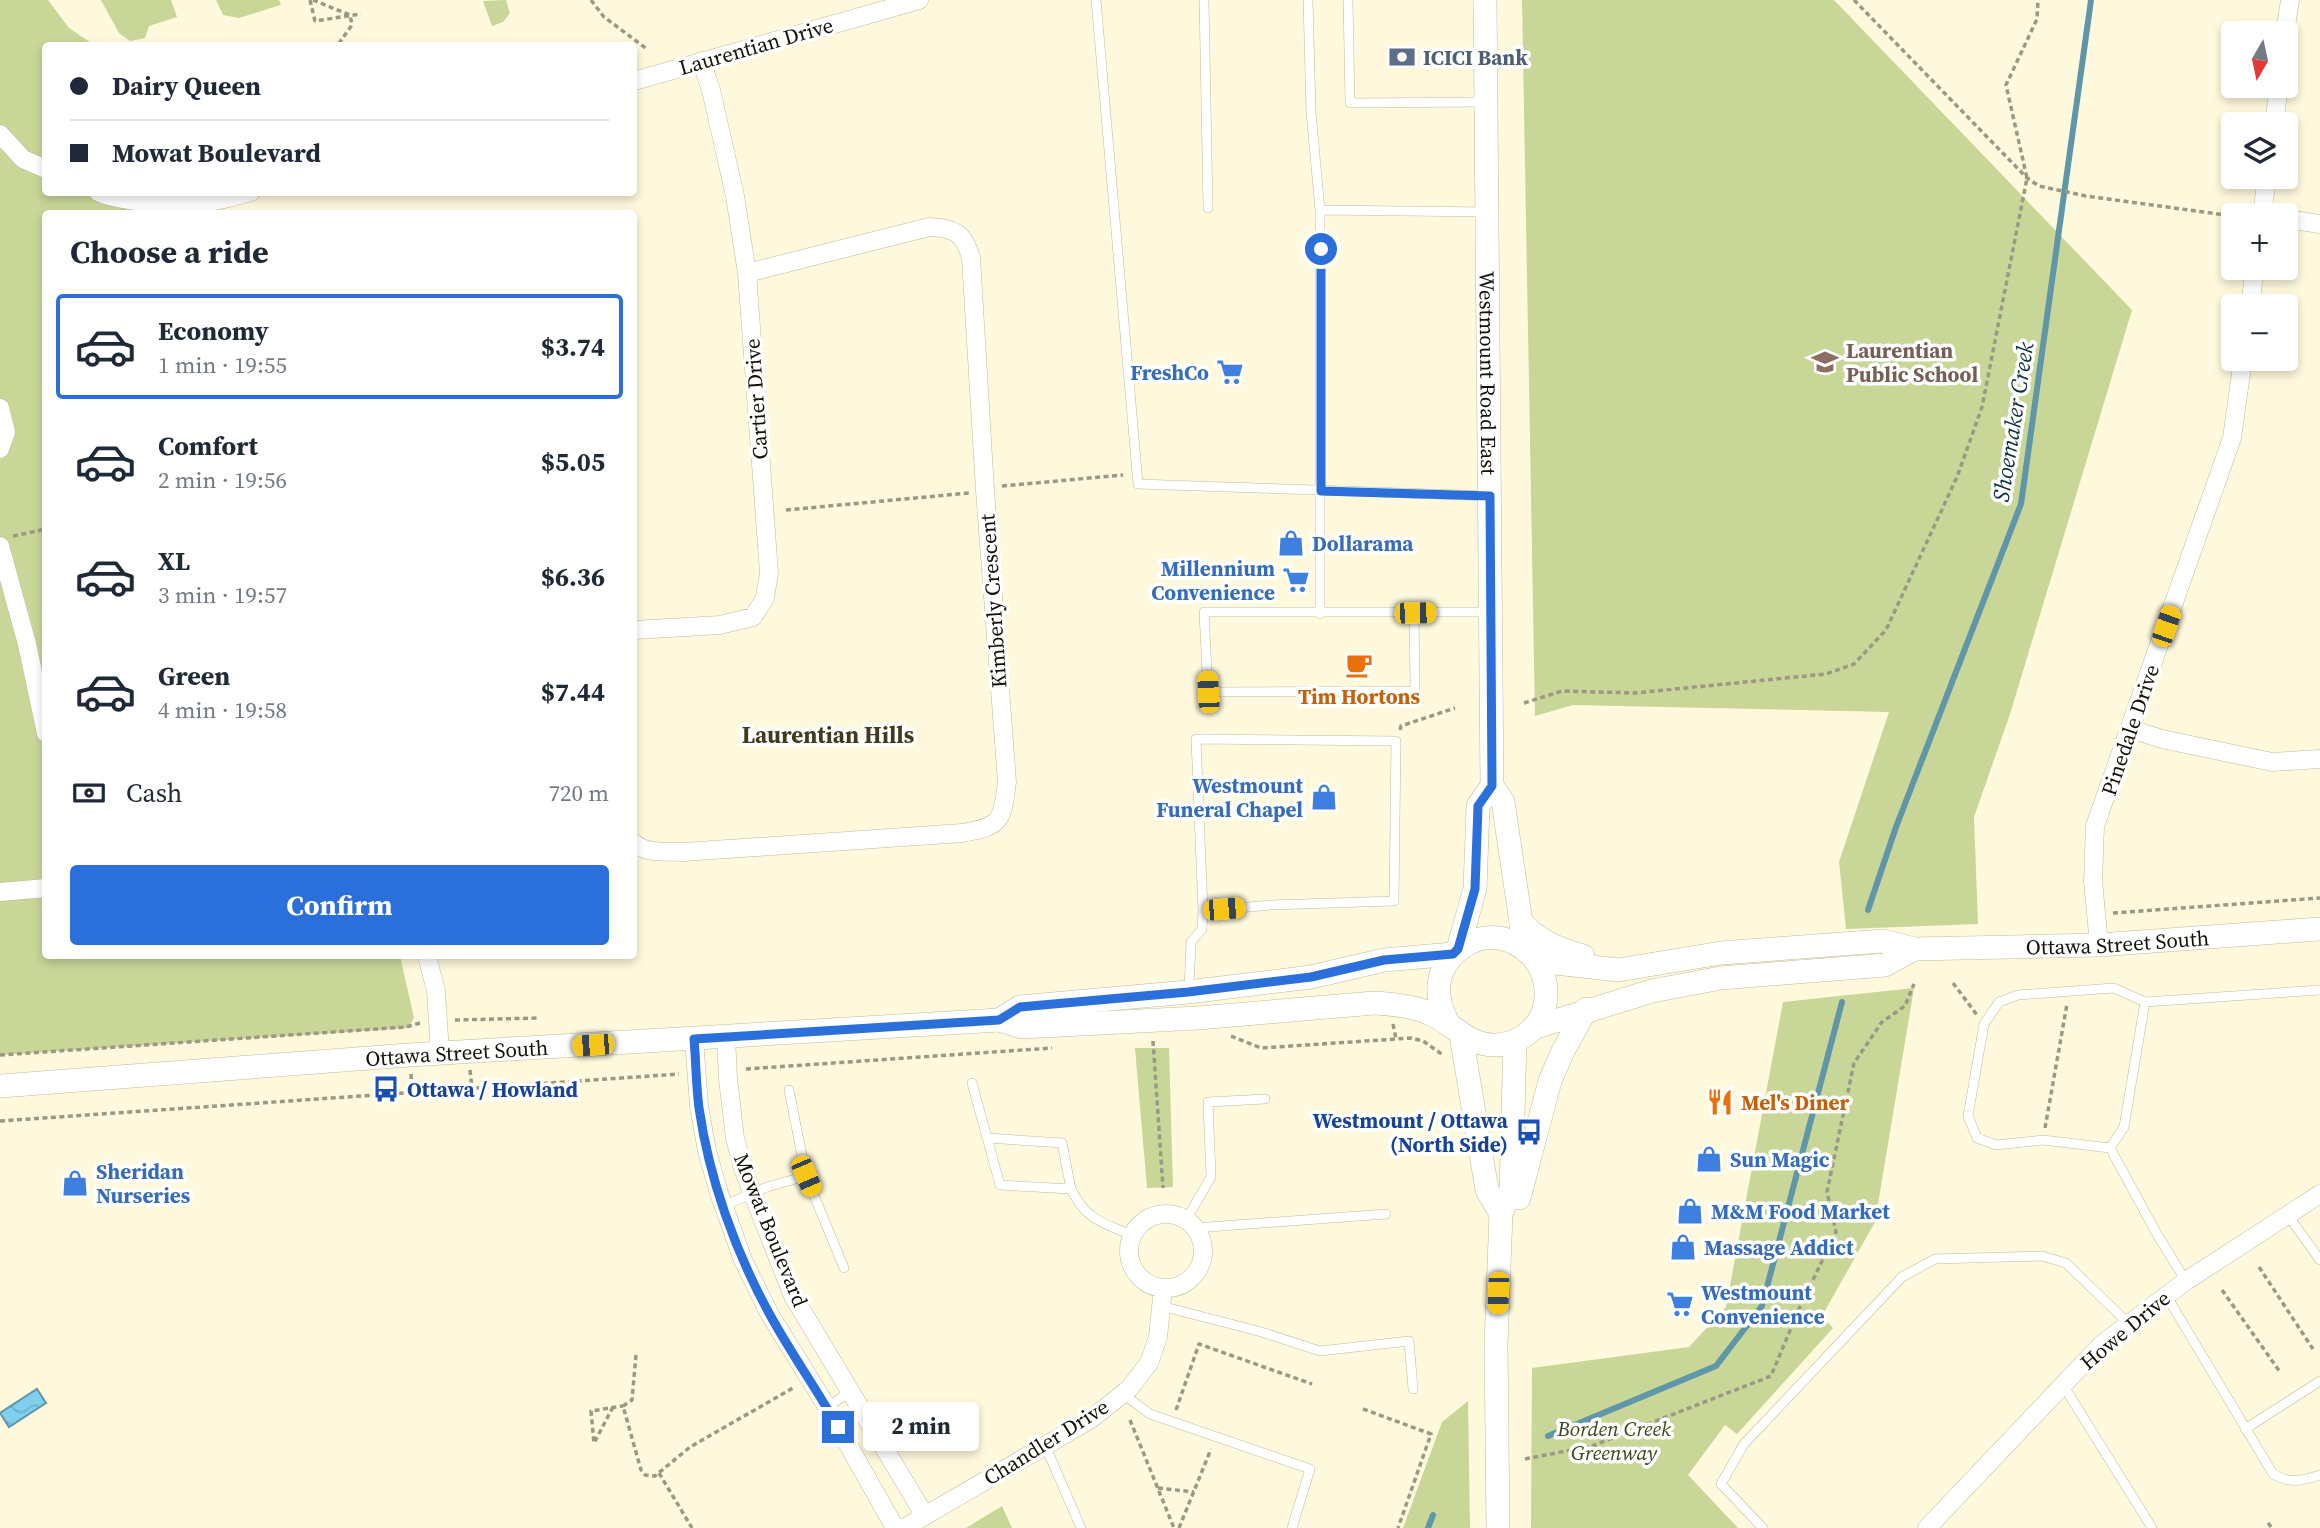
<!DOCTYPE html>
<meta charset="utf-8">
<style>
body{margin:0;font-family:"Source Serif 4",serif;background:#f2f2f3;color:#1f2937;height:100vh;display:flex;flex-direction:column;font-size:26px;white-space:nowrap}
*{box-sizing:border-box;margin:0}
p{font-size:23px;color:#747a83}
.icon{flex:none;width:38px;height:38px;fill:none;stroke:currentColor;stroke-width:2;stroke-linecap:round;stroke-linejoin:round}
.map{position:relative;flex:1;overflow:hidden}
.panel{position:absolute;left:42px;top:210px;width:595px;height:749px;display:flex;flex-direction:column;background:#fff;border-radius:7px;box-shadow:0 4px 10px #0003}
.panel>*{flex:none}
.top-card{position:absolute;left:42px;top:42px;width:595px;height:154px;border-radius:7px;box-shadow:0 4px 10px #0003;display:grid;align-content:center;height:154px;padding:0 28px;background:#fff}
.needle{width:46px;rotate:189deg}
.fabs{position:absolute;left:2221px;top:21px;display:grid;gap:14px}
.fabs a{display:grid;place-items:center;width:77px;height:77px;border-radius:7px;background:#fff;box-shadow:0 4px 10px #0003;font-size:35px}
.end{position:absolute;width:32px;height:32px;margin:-16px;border:9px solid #2b6fdb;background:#fff;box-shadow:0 0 0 4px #fff}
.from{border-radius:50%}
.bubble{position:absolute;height:49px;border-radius:7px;background:#fff;box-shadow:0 4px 10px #0003;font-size:23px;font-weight:700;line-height:49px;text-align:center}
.car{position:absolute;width:21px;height:42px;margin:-21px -10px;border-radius:9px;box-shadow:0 0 5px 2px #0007;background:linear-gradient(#f5c518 24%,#345 0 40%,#f5c518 0 76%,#345 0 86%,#f5c518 0)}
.top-card b{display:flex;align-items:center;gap:24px;height:66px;font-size:26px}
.top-card b+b{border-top:2px solid #e0e1e3}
.top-card i{width:18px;height:18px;background:#1f2937}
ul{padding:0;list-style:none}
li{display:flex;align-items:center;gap:21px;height:105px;margin:0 14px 10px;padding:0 14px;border:4px solid transparent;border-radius:7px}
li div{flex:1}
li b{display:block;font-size:26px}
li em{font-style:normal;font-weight:700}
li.selected{border-color:#2b6fdb}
li>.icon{width:63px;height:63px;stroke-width:1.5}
h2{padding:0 28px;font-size:32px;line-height:84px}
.pay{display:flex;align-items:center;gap:18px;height:77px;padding:0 28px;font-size:26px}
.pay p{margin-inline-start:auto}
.cta{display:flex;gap:14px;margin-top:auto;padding:14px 28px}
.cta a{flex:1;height:80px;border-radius:7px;background:#2b6fdb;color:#fff;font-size:28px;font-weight:700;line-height:80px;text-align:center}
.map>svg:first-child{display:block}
.green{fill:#c8d698}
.water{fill:url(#water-waves);stroke:#5f96a8;stroke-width:2}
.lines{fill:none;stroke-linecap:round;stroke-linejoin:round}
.stream{stroke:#5f96a8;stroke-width:6}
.service-casing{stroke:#c1ba99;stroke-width:10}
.minor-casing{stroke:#c1ba99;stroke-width:19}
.secondary-casing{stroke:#c1ba99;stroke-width:24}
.path{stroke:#9d9883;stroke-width:3.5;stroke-dasharray:5 3.5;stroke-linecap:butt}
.service{stroke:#fff;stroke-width:9}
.minor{stroke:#fff;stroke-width:18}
.secondary{stroke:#fff;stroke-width:23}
.route{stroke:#2b6fdb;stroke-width:9}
.labels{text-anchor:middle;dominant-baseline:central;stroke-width:7;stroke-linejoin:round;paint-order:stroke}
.street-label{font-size:21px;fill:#141106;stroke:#fff}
.service-label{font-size:21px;font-weight:bold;fill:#4e5e75;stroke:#fff;text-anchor:start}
.education-label{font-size:21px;font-weight:bold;fill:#785e54;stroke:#fff;text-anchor:start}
.shop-label{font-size:21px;font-weight:bold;fill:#366cbe;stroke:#fff;text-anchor:start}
.food-label{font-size:21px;font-weight:bold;fill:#c56008;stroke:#fff}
.transit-label{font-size:21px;font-weight:bold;fill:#164399;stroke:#fff;text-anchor:start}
.park-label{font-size:21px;font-style:italic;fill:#3e4716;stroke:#fff}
.water-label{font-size:23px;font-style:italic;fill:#082f3c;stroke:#fff}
.neighbourhood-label{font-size:23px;font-weight:bold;fill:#413a1d;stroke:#fff}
</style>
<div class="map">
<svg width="2320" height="1528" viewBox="0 0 2320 1528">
<defs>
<pattern id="water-waves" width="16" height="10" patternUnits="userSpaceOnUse" patternTransform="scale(1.75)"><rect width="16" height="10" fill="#7fcfee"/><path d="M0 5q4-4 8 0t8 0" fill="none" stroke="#6db1cb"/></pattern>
</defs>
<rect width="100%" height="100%" fill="#fef8dc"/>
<!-- green -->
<path class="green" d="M0 0H48L69 28 94 45 46 46V192L194 193 188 213 46 214V956H400L414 1018 408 1028 0 1055Z
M101 0H171L177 17 149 26 145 38 130 41 119 33Z
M216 0H279L281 5 239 18 223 15Z
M506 0 510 13 503 22 492 26 483 1Z
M1522 0H1834L2132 310 2010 714 1974 817 1978 924 1846 929 1839 862 1889 712 1573 705 1535 716Z
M1914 988 1875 1222 1822 1316 1833 1328 1737 1434 1725 1425 1688 1475 1738 1528H1531L1532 1368 1689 1347 1726 1307 1783 1002Z
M1135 1048H1169L1173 1187 1147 1188Z
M1468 1401 1470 1528H1403L1442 1422Z
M1002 1506 1012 1528H966Z"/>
<!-- water -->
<path class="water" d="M37 1389 46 1403 9 1427 0 1413Z"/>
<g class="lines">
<!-- stream -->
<path class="stream" d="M1868 910 1896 827 2021 504 2091 0
M1548 1436 1716 1366 1762 1306 1842 1002
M1428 1528 1433 1515"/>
<!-- service casing -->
<g class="service-casing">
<path id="service" d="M1096 0 1138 484 1490 496
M1204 0 1208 208
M1308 0 1311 112 1320 210V614
M1348 0 1350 103 1484 102
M1320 210 1487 212
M1414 613 1415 691 1208 692 1204 612H1489
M1189 990 1191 942 1202 929 1203 911 1196 739 1396 741 1394 901 1271 905 1203 911
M2145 1002 2124 1127 2110 1148 2043 1140 1996 1145 1977 1138 1968 1116 1984 1024 1999 1002 2018 995 2114 988 2145 1002 2320 990
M972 1083 1000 1185 1071 1189C1087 1221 1102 1222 1133 1236
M789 1090 806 1176 844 1268
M987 1138 1062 1143 1071 1189
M2110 1148 2158 1236 2186 1281
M723 1206 767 1187 806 1176
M2287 1214 2320 1260
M1186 1220 1211 1177 1208 1102 1265 1099
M1195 1228 1386 1214
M2166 1295 2273 1474C2290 1484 2302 1481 2320 1475
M1161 1306 1258 1331 1320 1351 1409 1341 1413 1389
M2063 1385 2152 1528
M1123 1394 1150 1414 1310 1469 1292 1528
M827 1407 850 1392
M2245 1429 2320 1381
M1045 1445 1081 1528
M1763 1528 1721 1484 1744 1444 1902 1277 1935 1259 2042 1256 2066 1263 2129 1324"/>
</g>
<!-- minor casing -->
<g class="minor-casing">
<path id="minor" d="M2285 33 2290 0
M634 81 919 0
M2274 124 2279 86
M0 134 23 159 46 169
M98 192C110 198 123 199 136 201 180 207 209 205 251 192
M2262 215 2267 177
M2286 219 2320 224
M2250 306 2255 268
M0 408 6 432 0 449
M0 546 27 644 46 733
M634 630 720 625 753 617 765 598 769 573 747 273 735 196 711 90 701 61
M2131 729 2162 739 2272 762 2320 759
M634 843C645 854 668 851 684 852L962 833C1002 826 1002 821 1007 782L985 490 971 258C964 233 955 228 929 227L747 273
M0 892 46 888
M2099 945 2093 881 2095 826 2232 438 2243 359
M427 956 436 991 440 1053
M726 1037 728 1079 735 1138 743 1169 793 1296 925 1516
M694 1039 699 1106 707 1151 719 1193 743 1260 769 1313 827 1407 895 1528
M1129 1251a37 37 0 1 1 74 0a37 37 0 1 1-74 0Z
M904 1528 1091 1419 1129 1389 1149 1363 1158 1337 1163 1288
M1927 1528 2102 1344 2186 1281 2320 1194"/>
</g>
<!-- secondary casing -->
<g class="secondary-casing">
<g id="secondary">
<path id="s1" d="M1485 0 1492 786"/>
<path d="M1492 786 1503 802 1521 922 1522 945"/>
<path d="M1521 922C1538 941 1558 949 1583 956"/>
<path d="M1458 949 1475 889 1478 806 1492 786"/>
<path id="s2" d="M1538 961 1618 970 1721 953 1883 941 1914 949 2099 945 2320 929"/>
<path d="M999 1020 1020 1007 1188 992 1311 977 1384 960 1453 954"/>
<path d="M1533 1028 1652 991 1721 978 1885 965 1914 949"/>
<path d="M1461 1035 1487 1190 1501 1214"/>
<path id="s3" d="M0 1086 409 1055 999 1020 1022 1027 1198 1018 1374 1003C1393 1004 1414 1006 1431 1014 1455 1025 1468 1046 1497 1045 1556 1041 1565 961 1507 940 1496 936 1482 937 1471 942 1437 960 1431 990 1448 1023"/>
<path d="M1519 1198 1550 1081 1562 1053 1586 1009"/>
<path d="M1498 1528 1496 1344 1501 1214 1511 1189 1515 1041"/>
</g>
</g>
<!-- path -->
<path class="path" d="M310 0 315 21 361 14
M313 0 350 15 352 25 337 46
M591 0 604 17 647 49
M1854 0 2027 178 2039 186 2086 196 2233 216
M1002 486 1123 475
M786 510 969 493
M13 536 46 529
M1524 703 1562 691 1635 693 1826 674 1854 664 1886 630 1957 477 1982 407 2027 178 2006 85 2037 19 2038 0
M1400 730 1401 726 1455 708
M2113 913 2320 898
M1953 983 1977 1015
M455 1020 539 1018
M1393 1024 1396 1039
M1231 1036 1261 1048 1411 1038 1423 1041 1443 1055
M1153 1041 1163 1188
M0 1055 406 1027 420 1023
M746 1069 1052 1048
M470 1070 472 1089
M411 1074 412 1093
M0 1121 679 1074
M2045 1128 2067 1004
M2259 1267 2313 1349
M2222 1290 2280 1372
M636 1355 632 1400 623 1406 641 1470 645 1475 655 1476 690 1447 793 1388
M613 1407 594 1443 591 1411 623 1406
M1363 1409 1431 1434 1398 1528
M1176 1410 1199 1344 1312 1384
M1130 1420 1174 1528
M1525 1459 1592 1446 1771 1376 1799 1309 1836 1232 1827 1192 1854 1063 1882 1022 1905 1006 1914 984
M659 1473 692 1528
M1158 1488 1194 1492
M2268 1523 2272 1528
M1179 1528 1211 1449"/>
<!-- service -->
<use href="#service" class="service"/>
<!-- minor -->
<use href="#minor" class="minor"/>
<!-- secondary -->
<use href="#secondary" class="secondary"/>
</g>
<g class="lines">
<!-- route -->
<path class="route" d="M838 1427C816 1388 790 1352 769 1313 735 1251 709 1178 699 1108 696 1085 696 1061 694 1039L999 1020 1020 1007 1188 992 1311 977 1384 960 1453 954 1458 949 1475 889 1478 806 1492 786 1490 496 1321 491V249"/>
</g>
<!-- icons -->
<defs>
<g id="bank-bare" transform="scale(2.1)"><path d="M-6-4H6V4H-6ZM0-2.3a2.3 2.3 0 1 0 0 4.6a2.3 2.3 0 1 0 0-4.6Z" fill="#5c6f8a" stroke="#fff" stroke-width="2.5" paint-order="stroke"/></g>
<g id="school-bare" transform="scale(2.1)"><path d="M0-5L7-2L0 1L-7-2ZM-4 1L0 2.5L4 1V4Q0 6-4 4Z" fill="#8d6e63" stroke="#fff" stroke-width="2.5" paint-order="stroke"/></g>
<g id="supermarket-bare" transform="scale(2.1)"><path d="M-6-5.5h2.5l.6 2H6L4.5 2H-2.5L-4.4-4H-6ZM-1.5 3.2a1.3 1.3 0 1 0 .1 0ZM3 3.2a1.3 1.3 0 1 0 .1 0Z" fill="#3f7fe0" stroke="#fff" stroke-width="2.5" paint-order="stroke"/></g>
<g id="shop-bare" transform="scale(2.1)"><path d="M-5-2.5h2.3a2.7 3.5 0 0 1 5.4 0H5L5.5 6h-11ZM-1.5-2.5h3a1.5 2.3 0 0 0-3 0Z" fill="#3f7fe0" stroke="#fff" stroke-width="2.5" paint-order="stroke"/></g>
<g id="cafe-bare" transform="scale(2.1)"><path d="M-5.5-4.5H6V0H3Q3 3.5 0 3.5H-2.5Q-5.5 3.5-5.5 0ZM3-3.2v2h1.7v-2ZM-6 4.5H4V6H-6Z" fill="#e8710a" stroke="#fff" stroke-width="2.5" paint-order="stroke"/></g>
<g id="bus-bare" transform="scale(2.1)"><path d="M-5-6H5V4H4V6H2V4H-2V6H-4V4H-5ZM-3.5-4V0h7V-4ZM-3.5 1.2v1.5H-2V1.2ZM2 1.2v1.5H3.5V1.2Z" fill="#1a4fb4" stroke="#fff" stroke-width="2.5" paint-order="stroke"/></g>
<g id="restaurant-bare" transform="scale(2.1)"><path d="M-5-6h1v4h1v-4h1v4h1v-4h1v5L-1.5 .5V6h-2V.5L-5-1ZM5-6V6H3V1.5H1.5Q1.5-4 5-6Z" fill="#e8710a" stroke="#fff" stroke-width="2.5" paint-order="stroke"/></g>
</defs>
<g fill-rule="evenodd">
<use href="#bank-bare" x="1402" y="57"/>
<use href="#school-bare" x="1825" y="362"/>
<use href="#supermarket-bare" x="1230" y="372"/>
<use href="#shop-bare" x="1291" y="543"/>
<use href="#supermarket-bare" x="1296" y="580"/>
<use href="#cafe-bare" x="1359" y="665"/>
<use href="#shop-bare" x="1324" y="797"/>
<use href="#bus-bare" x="386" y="1089"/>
<use href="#restaurant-bare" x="1720" y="1102"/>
<use href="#bus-bare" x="1529" y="1132"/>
<use href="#shop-bare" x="1709" y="1159"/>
<use href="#shop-bare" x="75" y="1183"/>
<use href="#shop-bare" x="1690" y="1211"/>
<use href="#shop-bare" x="1683" y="1247"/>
<use href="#supermarket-bare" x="1680" y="1304"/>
</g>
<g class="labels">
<!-- street labels -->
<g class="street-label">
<text transform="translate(756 46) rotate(-16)">Laurentian Drive</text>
<text stroke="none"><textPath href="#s1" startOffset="373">Westmount Road East</textPath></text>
<text transform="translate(756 399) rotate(-94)">Cartier Drive</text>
<text transform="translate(993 601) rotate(-94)">Kimberly Crescent</text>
<text transform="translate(2130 730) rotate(-71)">Pinedale Drive</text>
<text stroke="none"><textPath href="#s2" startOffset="583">Ottawa Street South</textPath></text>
<text stroke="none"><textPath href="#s3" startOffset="458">Ottawa Street South</textPath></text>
<text transform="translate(771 1230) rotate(68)">Mowat Boulevard</text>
<text transform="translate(2125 1330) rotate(-40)">Howe Drive</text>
<text transform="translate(1046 1442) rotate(-32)">Chandler Drive</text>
</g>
<!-- service labels -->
<g class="service-label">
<text x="1423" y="57">ICICI Bank</text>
</g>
<!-- education labels -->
<g class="education-label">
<text x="1846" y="350">Laurentian<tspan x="1846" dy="24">Public School</tspan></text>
</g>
<!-- shop labels -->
<g class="shop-label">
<text x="1209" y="372" text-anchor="end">FreshCo</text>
<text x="1312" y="543">Dollarama</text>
<text x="1275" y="568" text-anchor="end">Millennium<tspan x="1275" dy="24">Convenience</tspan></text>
<text x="1303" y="785" text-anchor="end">Westmount<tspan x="1303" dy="24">Funeral Chapel</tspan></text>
<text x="1730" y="1159">Sun Magic</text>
<text x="96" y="1171">Sheridan<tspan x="96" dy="24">Nurseries</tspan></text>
<text x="1711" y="1211">M&amp;M Food Market</text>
<text x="1704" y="1247">Massage Addict</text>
<text x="1701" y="1292">Westmount<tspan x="1701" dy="24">Convenience</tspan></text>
</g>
<!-- food labels -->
<g class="food-label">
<text x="1359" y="696">Tim Hortons</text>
<text x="1741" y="1102" text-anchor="start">Mel's Diner</text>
</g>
<!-- transit labels -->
<g class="transit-label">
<text x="407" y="1089">Ottawa / Howland</text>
<text x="1508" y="1120" text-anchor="end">Westmount / Ottawa<tspan x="1508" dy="24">(North Side)</tspan></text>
</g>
<!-- park labels -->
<g class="park-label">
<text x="1614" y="1428">Borden Creek<tspan x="1614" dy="24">Greenway</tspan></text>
</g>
<!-- water labels -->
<g class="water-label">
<text transform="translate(2013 422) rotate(-81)">Shoemaker Creek</text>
</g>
<!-- neighbourhood labels -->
<g class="neighbourhood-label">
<text x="828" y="735">Laurentian Hills</text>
</g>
</g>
</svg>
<div class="fabs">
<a><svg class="needle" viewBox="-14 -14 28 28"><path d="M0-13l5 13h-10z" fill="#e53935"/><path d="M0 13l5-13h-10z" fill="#747a83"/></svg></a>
<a><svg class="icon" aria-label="layers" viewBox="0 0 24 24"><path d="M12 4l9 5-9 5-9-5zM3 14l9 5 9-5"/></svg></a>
<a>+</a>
<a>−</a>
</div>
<i class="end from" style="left:1321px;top:249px"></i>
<i class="end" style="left:838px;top:1427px"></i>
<div class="bubble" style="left:863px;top:1402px;width:116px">2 min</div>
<i class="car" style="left:1415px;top:613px;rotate:89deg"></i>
<i class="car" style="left:2166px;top:626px;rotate:19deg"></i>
<i class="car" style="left:1208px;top:692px;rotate:357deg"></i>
<i class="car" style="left:1224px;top:909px;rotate:85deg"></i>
<i class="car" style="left:593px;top:1045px;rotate:266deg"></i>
<i class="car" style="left:806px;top:1176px;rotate:157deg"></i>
<i class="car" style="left:1498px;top:1293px;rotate:182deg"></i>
<div class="top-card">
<b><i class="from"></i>Dairy Queen</b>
<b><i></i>Mowat Boulevard</b>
</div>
<section class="panel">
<h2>Choose a ride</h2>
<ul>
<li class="selected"><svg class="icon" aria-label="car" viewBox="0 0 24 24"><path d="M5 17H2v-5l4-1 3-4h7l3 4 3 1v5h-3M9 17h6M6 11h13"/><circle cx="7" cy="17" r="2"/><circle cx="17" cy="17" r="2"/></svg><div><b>Economy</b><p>1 min · 19:55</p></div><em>$3.74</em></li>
<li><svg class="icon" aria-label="car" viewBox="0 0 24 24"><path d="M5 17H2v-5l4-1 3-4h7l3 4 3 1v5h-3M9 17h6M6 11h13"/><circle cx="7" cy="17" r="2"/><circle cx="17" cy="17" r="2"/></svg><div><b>Comfort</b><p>2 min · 19:56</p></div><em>$5.05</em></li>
<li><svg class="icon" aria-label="car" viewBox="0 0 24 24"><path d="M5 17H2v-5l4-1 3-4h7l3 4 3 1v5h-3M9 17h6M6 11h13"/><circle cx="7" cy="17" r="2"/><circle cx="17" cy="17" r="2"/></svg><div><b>XL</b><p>3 min · 19:57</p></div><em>$6.36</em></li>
<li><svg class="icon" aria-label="car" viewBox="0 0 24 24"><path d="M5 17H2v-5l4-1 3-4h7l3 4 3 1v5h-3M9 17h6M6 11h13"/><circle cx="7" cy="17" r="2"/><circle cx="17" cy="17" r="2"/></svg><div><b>Green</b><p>4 min · 19:58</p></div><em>$7.44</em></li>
</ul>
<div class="pay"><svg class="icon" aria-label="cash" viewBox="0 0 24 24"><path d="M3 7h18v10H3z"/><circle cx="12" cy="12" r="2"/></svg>Cash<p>720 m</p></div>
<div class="cta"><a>Confirm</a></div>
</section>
</div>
